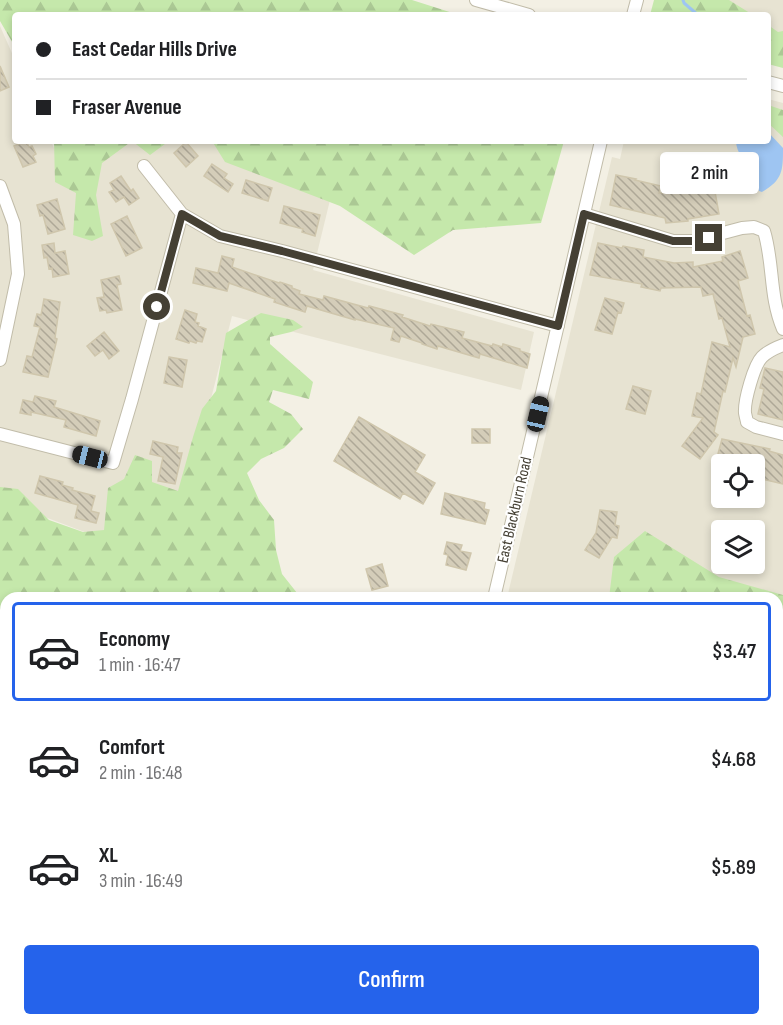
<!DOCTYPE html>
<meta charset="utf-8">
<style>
body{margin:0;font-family:"Sofia Sans Condensed",sans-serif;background:#f6f6f6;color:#202124;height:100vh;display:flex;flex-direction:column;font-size:22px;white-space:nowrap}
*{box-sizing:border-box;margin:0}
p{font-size:20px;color:#757577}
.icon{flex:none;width:33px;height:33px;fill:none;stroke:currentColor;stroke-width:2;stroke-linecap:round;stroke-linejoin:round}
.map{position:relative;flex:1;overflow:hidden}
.side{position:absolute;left:0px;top:592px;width:783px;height:434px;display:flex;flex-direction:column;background:#fff;border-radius:18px 18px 0 0;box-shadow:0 3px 9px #0003}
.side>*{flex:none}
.guide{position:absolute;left:12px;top:12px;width:759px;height:132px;border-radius:6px;box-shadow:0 3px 9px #0003;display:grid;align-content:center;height:132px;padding:0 24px;background:#fff}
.buttons{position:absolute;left:711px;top:454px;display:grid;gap:12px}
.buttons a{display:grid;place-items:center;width:54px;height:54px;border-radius:6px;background:#fff;box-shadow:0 3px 9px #0003;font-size:30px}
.end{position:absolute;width:27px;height:27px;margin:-14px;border:8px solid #454034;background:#fff;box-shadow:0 0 0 3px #fff}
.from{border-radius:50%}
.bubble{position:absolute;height:42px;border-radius:6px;background:#fff;box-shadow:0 3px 9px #0003;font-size:20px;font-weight:600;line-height:42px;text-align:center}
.car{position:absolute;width:18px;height:36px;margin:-18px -9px;border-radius:8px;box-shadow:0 0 4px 2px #0007;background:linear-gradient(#222 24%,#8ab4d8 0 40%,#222 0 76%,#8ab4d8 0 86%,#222 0)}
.guide b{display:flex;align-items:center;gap:21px;height:57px;font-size:22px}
.guide b+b{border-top:2px solid #e0e0e0}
.guide i{width:15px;height:15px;background:#202124}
ul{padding:10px 0 0;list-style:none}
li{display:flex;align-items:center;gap:18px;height:99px;margin:0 12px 9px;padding:0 12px;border:3px solid transparent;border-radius:6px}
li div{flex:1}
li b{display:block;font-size:22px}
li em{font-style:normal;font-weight:600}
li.current{border-color:#2563eb}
li>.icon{width:54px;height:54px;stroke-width:1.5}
.action{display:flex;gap:12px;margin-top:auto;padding:12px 24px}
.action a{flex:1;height:69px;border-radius:6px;background:#2563eb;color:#fff;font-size:24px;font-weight:600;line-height:69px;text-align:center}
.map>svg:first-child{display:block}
.residential{fill:#e7e3d2;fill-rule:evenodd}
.forest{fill:url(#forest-firs)}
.water{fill:#9ec5f2}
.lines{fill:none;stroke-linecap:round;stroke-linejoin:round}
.stream{stroke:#9ec5f2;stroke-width:3}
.building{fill:url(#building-back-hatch);stroke:#cfc6ac;stroke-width:1.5}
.minor-casing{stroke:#c1bca9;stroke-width:14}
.minor{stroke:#fff;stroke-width:12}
.route{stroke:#454034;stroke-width:8}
.labels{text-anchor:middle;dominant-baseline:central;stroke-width:4.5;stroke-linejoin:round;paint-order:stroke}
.street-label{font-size:16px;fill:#454034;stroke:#fff}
</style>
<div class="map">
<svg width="783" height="1025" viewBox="0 0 783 1025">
<defs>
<pattern id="forest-firs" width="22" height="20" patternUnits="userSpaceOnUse" patternTransform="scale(1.5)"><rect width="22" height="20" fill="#c5e8ab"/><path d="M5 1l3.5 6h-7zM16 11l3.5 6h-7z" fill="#abc894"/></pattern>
<pattern id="building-back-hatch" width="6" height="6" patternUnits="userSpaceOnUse" patternTransform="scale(1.5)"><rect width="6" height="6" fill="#d4cdb9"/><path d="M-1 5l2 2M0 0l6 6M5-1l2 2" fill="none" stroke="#aea897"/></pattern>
</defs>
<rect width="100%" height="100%" fill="#f3f0e4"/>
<!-- residential -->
<path class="residential" d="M655 0H783V43L768 39V15H651Z
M0 26 15 60V141H51L58 158 84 141H223L331 196 313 270 534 332 521 390 232 316 185 501 111 542 0 500Z
M768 99 783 103V998L777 996V598H507L612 157 620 159 624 141H768ZM722 465H754V498H722ZM722 531H754V564H722Z
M397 1020H707V1022L718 1025H396Z"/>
<!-- forest -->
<path class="forest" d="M0 0H412L459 15H15V47L0 21Z
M654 0H729L753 15H650Z
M768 25 778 32 783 31V68L768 64Z
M768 105 783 110V137L768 123Z
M54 141H169L150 155 132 141 102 163 96 195 103 236 92 241 73 235 76 193 55 182Z
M212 141H564L541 223 453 230 414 255 340 206 225 162Z
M261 313 293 320 303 327 291 332 270 337V344L313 382 309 399 273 390 269 402 291 414 303 429 284 448 261 459 247 473 259 500 274 520 276 550 282 574 301 598H6V730L0 727V487L18 489 49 520 83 532 104 530 108 488 124 479 135 455 152 461V482L178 491 193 437 202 409 216 391 226 333Z
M645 531 719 577 783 595V748L777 756V598H609L614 557Z
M0 817 6 818V1020H46L45 1025H0Z
M132 1020H371L370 1025H131Z"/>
<!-- water -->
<path class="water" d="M768 132 783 148C783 170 783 180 762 192L759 191C756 185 754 178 751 172 746 162 736 153 736 141H768Z"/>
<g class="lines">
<!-- stream -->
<path class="stream" d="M683 0 684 3 698 15"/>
</g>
<!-- building -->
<path class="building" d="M0 66 9 87 0 91Z
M26 141 29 147 32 146 36 154 33 156 36 162 23 167 14 146Z
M186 142 198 156 186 167 174 153Z
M212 164 227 174 224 178 233 184 228 192 204 176Z
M616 175 636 179 635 180 661 186 659 193 693 190 692 185 713 181 719 214 688 219V221L666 223 665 218 610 205Z
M121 176 131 191 133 189 139 198 129 205 124 197 116 202 109 192 114 190 110 183Z
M246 180 272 188 268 201 242 193Z
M57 199 65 229 48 234 43 215 40 216 37 205Z
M284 206 320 215 315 236 302 232 303 229 280 223Z
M127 216 142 248 126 256 111 224Z
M54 243 55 253 65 251 69 274 53 277 52 268 49 269 47 257 44 258 42 245Z
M598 243 622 248 623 246 644 250 643 257 674 263 693 262V267L723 261 722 257 740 251 748 278 738 281 747 316 750 315 755 334 743 337 736 367 733 358 725 392 723 391 714 432 718 435 700 459 682 446 703 418 692 416 697 393 701 394 712 342 730 347 722 318 719 319 713 294 703 296 701 287 661 288 660 291 641 287 642 284 590 275Z
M222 256 234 259 232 267 279 283 280 282 292 286V288L300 291 299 294 323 300 324 296 368 308 369 306 403 315 402 317 430 326 431 324 464 332 462 338 492 346 493 344 502 347 503 344 520 349V351L530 354 527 368 480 354 479 358 438 346 437 349 422 344V343L401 336 399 342 391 340 394 328 355 319V320L307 306 305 312 274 302 275 299 229 283 227 291 193 283 196 268 218 273Z
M119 276 121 284 117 285 122 310 107 313 106 310 100 311 97 298 104 297 101 280Z
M605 298 624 303 621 313 618 312 612 334 595 330Z
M44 299 60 302 55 338 57 339 48 377 23 372 27 356 32 357 40 327 34 326 37 314 41 315Z
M185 310 197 314 195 322 199 323 198 326 206 329 202 342 197 341 196 343 190 341 189 343 176 339Z
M104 332 119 351 109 359 103 350 95 356 87 346Z
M169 357 187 360 182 387 164 383Z
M765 368 783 372V420L758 414 764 389 760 388Z
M633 386 651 391 645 414 626 409Z
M35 396 56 401 54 407 100 421 96 436 64 427 66 420 31 412V415L20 413 23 400 33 402Z
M359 417 425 455 415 472 435 483 423 504 403 493 400 499 334 461Z
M472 429H490V443H472Z
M722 439 770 449 769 451 783 455V484L754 477V465H715Z
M153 441 178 447 177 453H182L175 484 158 481 163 457 150 454Z
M40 476 63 482 62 485 73 488 72 490 95 496 91 511 99 513 96 523 75 518 78 505 35 493Z
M445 493 485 503 484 509 489 510 485 524 441 514Z
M600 510 617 512 615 525 619 526 617 538 612 537 599 558 585 550 596 533Z
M447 542 462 545 460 551 471 553 466 570 446 565 448 555 444 554Z
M382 564 388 586 372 590 366 569Z"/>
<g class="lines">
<!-- minor casing -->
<g class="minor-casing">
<path id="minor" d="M476 0 529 15
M633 15 637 0
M768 82 783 86
M144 166 182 214 220 236 282 251 558 326
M0 186 14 224 18 274 0 360
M584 214 673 241H693L742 228 754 227 764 231C774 264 769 296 783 329
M783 345C775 348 768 351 762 357 754 365 744 401 745 413 745 414 747 421 747 422L756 427 783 434
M0 434 113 463 132 399 182 214
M494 598 601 141
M0 803H6
M750 1020 767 1025
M385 1025 386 1020"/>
</g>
<!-- minor -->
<use href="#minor" class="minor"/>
</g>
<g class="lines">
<!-- route -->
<path class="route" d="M157 307 182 214 220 236 282 251 558 326 584 214 673 241H693L709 238"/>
</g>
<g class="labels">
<!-- street labels -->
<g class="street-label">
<text transform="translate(515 510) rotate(-77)">East Blackburn Road</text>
</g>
</g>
</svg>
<div class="buttons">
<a><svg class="icon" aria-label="locate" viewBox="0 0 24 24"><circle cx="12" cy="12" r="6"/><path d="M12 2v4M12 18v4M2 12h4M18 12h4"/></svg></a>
<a><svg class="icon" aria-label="layers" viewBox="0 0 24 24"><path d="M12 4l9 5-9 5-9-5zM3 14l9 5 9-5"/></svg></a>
</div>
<i class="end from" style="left:157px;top:307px"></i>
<i class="end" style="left:709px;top:238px"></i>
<div class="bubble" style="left:660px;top:152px;width:99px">2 min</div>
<i class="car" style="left:538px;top:414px;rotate:13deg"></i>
<i class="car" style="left:90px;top:457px;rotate:284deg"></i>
<div class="guide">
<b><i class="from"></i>East Cedar Hills Drive</b>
<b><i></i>Fraser Avenue</b>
</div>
<section class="side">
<ul>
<li class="current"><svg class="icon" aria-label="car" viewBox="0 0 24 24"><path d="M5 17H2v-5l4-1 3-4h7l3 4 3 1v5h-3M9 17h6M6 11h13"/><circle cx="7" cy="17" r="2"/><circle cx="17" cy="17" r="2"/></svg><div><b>Economy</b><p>1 min · 16:47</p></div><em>$3.47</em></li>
<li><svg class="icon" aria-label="car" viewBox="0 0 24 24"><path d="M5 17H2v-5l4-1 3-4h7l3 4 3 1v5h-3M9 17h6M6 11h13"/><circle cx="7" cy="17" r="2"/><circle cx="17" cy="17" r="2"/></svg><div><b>Comfort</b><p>2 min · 16:48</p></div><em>$4.68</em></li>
<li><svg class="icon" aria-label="car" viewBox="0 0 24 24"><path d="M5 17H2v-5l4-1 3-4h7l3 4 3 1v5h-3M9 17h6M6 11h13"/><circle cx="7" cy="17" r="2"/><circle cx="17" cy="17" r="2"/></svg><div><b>XL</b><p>3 min · 16:49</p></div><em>$5.89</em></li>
</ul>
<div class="action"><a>Confirm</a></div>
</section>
</div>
